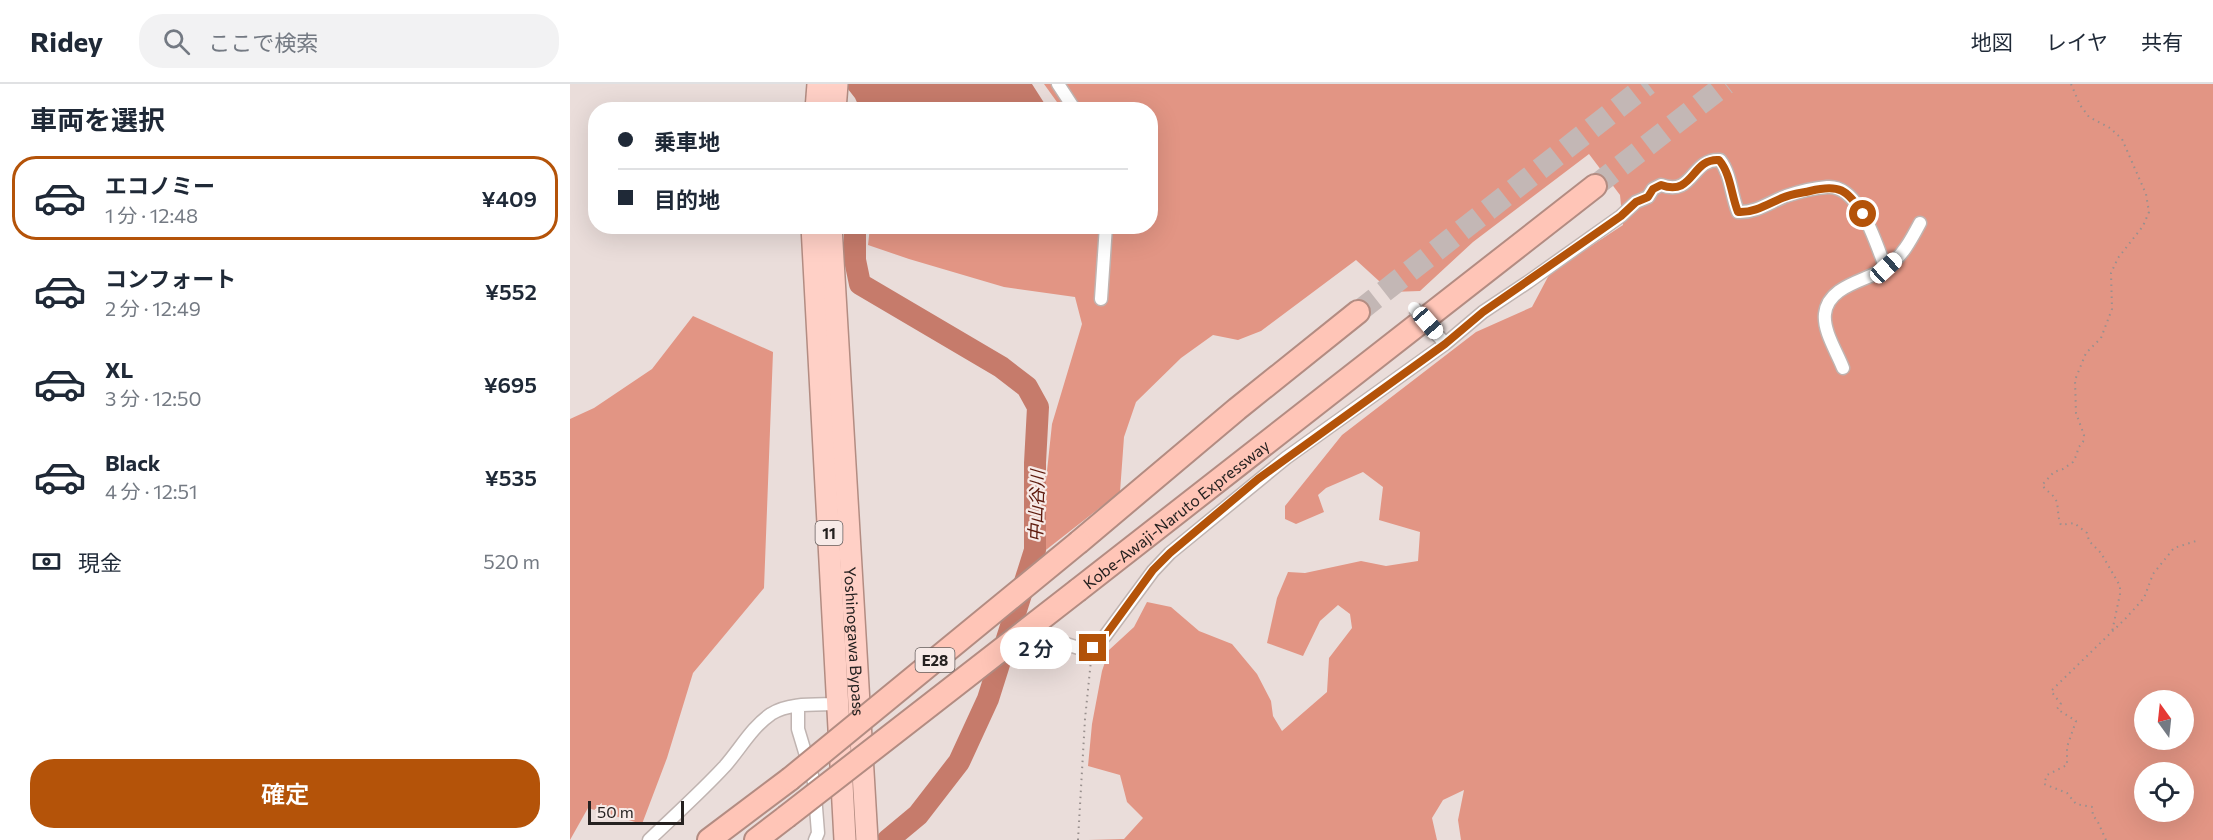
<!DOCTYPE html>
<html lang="ja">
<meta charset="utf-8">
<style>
body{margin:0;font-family:Commissioner,"Noto Sans JP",sans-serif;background:#f2f2f3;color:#1f2937;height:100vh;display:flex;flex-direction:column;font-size:22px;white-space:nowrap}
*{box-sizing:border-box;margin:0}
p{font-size:20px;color:#747a83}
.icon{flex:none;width:33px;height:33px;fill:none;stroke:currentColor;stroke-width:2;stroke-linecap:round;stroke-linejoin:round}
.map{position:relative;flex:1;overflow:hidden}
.panel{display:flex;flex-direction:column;background:#fff;width:570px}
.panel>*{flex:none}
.guide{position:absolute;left:18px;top:18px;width:570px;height:132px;border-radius:24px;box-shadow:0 6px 24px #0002;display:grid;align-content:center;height:132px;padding:0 30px;background:#fff}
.needle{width:39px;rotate:345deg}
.fabs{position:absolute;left:1564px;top:606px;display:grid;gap:12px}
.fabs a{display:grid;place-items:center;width:60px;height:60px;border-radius:50%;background:#fff;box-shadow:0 6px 24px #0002;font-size:30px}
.scale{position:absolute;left:18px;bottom:15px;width:96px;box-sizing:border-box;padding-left:6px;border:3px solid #252120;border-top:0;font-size:16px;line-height:21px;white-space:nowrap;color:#252120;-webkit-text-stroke:4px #f7eae7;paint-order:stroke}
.end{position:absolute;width:27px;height:27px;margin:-14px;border:8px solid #b45309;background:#fff;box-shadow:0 0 0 3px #fff}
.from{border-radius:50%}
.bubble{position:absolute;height:42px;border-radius:21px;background:#fff;box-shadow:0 6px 24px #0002;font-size:20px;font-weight:600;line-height:42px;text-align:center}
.car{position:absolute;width:18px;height:36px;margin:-18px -9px;border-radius:8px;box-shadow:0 0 4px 2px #0007;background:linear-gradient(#fff 24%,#345 0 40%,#fff 0 76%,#345 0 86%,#fff 0)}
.guide b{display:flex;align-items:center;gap:21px;height:57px;font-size:22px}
.guide b+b{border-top:2px solid #e0e1e3}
.guide i{width:15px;height:15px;background:#1f2937}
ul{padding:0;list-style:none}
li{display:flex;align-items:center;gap:18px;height:84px;margin:0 12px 9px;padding:0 18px;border:3px solid transparent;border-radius:24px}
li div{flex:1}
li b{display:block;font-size:22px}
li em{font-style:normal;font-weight:600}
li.on{border-color:#b45309}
li>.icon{width:54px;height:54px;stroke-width:1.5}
h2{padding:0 30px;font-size:27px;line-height:72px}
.pay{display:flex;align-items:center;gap:15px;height:66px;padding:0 30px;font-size:22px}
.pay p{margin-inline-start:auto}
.action{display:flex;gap:12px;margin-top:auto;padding:12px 30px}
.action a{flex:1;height:69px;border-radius:24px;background:#b45309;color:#fff;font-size:24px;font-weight:600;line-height:69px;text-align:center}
header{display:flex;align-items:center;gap:36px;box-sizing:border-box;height:84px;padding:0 30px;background:#fff;border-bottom:2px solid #e0e1e3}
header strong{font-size:28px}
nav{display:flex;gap:33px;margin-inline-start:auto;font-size:21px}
.search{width:420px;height:54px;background:#f2f2f3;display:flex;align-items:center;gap:15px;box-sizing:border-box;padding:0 21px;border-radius:24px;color:#747a83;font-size:22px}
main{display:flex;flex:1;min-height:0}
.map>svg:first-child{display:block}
.forest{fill:#e29584;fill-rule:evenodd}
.water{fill:#c67b6b}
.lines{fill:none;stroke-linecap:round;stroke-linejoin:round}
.river{stroke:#c67b6b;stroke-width:22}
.motorway-tunnel{stroke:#c3b7b5;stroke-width:22;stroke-dasharray:22 11;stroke-linecap:butt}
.minor-casing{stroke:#c0b4b1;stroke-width:15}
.trunk-casing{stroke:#b38c82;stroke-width:24}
.motorway-casing{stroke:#b38c82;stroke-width:26}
.path{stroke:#99908e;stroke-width:2;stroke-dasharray:1.5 4.5;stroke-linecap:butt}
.minor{stroke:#fff;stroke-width:12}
.trunk{stroke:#ffd0c6;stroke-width:21}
.motorway{stroke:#ffc5b7;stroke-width:22}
.minor-bridge-casing{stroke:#c0b4b1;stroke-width:15;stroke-linecap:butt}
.motorway-bridge-casing{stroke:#b38c82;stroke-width:26;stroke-linecap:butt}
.minor-bridge{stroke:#fff;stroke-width:12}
.motorway-bridge{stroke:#ffc5b7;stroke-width:22}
.route{stroke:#b45309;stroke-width:8}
.labels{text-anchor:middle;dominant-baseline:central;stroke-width:4.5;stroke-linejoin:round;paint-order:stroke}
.shield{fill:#f7eae7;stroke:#645d5c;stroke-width:1.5}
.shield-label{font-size:15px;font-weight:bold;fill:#252120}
.street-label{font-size:16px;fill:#252120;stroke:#f7eae7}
.water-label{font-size:18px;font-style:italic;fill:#5d190c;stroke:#f7eae7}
</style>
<header>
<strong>Ridey</strong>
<div class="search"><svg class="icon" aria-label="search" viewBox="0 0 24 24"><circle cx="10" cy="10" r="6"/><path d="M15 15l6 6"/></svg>ここで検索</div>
<nav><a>地図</a><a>レイヤ</a><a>共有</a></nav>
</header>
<main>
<section class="panel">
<h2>車両を選択</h2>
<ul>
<li class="on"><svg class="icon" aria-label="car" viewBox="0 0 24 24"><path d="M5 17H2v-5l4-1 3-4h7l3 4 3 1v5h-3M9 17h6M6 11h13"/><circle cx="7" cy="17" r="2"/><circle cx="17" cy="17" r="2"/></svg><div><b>エコノミー</b><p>1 分 · 12:48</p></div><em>¥409</em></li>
<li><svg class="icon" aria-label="car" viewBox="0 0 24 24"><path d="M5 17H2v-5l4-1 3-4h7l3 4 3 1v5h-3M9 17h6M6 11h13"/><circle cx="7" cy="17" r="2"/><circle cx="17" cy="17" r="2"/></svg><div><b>コンフォート</b><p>2 分 · 12:49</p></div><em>¥552</em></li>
<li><svg class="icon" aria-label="car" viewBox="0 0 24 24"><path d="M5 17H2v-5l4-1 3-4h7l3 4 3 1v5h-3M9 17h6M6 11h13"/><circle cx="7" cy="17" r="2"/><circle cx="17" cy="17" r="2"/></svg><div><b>XL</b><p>3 分 · 12:50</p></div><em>¥695</em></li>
<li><svg class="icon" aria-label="car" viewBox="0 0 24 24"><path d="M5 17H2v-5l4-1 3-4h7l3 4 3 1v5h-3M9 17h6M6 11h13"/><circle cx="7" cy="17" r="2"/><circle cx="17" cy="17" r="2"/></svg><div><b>Black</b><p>4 分 · 12:51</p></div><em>¥535</em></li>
</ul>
<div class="pay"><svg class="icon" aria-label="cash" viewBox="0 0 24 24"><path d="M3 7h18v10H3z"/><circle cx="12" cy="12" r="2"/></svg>現金<p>520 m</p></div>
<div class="action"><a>確定</a></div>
</section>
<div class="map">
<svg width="1643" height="756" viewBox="0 0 1643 756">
<rect width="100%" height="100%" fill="#eaddda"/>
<!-- forest -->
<path class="forest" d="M474 0H1643V756H891L888 736 894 706 873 716 862 734 867 756H518L554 755 573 734 557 718 550 691 518 682 522 640 532 587 539 566 564 543 577 518 601 523 629 547 662 560 687 590 701 617 703 632 712 647 757 608 759 574 782 544 780 530 768 521 750 537 733 572 697 559 707 514 718 488 735 489 791 477 816 482 848 477 850 448 809 436 813 403 793 388 756 404 748 411 754 428 726 440 715 435V422L772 351 906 248 962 223 980 189 1053 141 1050 111 1019 70 903 158 850 207 821 208 786 176 691 247 668 256 643 251 611 274 566 318 554 353 550 408 472 469 475 450V406L482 340 512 240 505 213 434 203 339 175 298 161 300 143 580 142V26L492 25ZM1575 616H1614V656H1575ZM1575 688H1614V728H1575Z
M123 232 203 268 194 504 123 589 97 674 72 740 18 724 0 756V335L24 324 82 285Z"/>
<!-- water -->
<path class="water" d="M274 0H462L478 25H290L285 14Z"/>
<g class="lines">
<!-- river -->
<path class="river" d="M285 142V176L290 200 431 283 457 303 468 323 465 379V466L418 615 389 678 348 731 318 756"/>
<!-- motorway-tunnel -->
<path class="motorway-tunnel" d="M1025 102 1156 0
M788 228 1078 0"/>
<!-- minor casing -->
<g class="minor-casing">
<path id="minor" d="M488 0 505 26
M531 215 536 142
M1273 284C1267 268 1253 247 1255 230 1258 201 1297 197 1316 184 1332 173 1341 156 1350 139
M488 569 483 556 512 565 523 564 535 552 583 487 600 469 716 374 875 260 913 228 958 198 1051 132 1066 118 1078 113 1083 105 1091 101C1124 113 1121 74 1150 76 1161 90 1161 111 1168 128 1186 129 1200 118 1216 112 1228 108 1244 104 1257 103 1290 100 1306 161 1316 185
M228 622V645L244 698 248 749 245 756
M79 756C104 732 131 708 155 682 170 665 182 643 201 630 220 618 247 621 269 620"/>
</g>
<!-- trunk casing -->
<g class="trunk-casing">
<g id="trunk">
<path d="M246 26 248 0"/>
<path d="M265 26 267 0"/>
<path d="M242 142 275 756"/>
<path id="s1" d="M261 142 297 756"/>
</g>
</g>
<!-- motorway casing -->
<g class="motorway-casing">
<g id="motorway">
<path d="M509 458 667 325 788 228"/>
<path id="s2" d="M508 506 1025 102"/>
<path d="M139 756 220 695"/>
<path d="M186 756 216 733"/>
</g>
</g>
<!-- path -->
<path class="path" d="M1501 0 1510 21 1519 33 1540 44 1552 55 1576 110 1579 128 1573 142 1548 174 1541 189 1542 225 1531 254 1516 269 1505 296 1506 329 1514 351 1513 358 1508 364 1507 370 1503 378 1493 385 1484 388 1472 401C1476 407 1483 410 1486 416 1489 424 1487 432 1491 441L1504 439 1517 449 1519 457 1531 469 1550 502V510L1542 548
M508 756 515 635 521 576
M1536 756 1527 736 1523 732 1522 723 1506 720 1497 709 1474 700 1477 691 1497 681V663L1506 637 1487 625 1491 620 1481 607 1556 534 1574 514 1583 490 1604 464 1626 457"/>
<!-- minor -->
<use href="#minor" class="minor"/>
<!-- trunk -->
<use href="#trunk" class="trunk"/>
<!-- motorway -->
<use href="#motorway" class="motorway"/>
<!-- minor-bridge casing -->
<g class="minor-bridge-casing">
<path id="minor-bridge" d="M844 224 871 255"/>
</g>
<!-- motorway-bridge casing -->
<g class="motorway-bridge-casing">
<path id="motorway-bridge" d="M220 695 509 458
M216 733 508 506"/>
</g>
<!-- minor-bridge -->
<use href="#minor-bridge" class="minor-bridge"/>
<!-- motorway-bridge -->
<use href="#motorway-bridge" class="motorway-bridge"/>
</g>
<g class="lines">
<!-- route -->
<path class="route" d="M523 564 535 552 583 486 600 469 688 395 875 260 913 228 1051 132 1066 118 1078 113 1083 105 1091 101C1124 113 1121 74 1149 76 1161 90 1161 111 1168 128 1184 129 1198 120 1212 114 1221 110 1231 109 1240 107 1269 100 1277 105 1293 130"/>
</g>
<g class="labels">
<!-- shield labels -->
<g class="shield">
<rect x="245.5" y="437" width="27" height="24" rx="4.5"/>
<rect x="345.5" y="564" width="39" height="24" rx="4.5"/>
</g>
<g class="shield-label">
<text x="259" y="449">11</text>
<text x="365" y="576">E28</text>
</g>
<!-- street labels -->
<g class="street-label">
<text stroke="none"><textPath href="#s2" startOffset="124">Kobe-Awaji-Naruto Expressway</textPath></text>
<text stroke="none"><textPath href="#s1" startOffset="416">Yoshinogawa Bypass</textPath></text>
</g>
<!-- water labels -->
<g class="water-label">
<text transform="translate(466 422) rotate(-88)">中山谷川</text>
</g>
</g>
</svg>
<div class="fabs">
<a><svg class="needle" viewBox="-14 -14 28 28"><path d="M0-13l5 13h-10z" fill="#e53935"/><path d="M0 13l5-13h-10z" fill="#747a83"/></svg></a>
<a><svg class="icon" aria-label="locate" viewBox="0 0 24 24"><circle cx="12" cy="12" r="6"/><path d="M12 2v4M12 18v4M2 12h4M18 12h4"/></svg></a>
</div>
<div class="scale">50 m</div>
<i class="end from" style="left:1293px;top:130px"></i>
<i class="end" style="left:523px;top:564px"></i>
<div class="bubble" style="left:430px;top:543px;width:72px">2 分</div>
<i class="car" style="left:1316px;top:184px;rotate:48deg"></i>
<i class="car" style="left:858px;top:239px;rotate:139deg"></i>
<div class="guide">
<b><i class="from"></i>乗車地</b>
<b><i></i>目的地</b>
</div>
</div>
</main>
